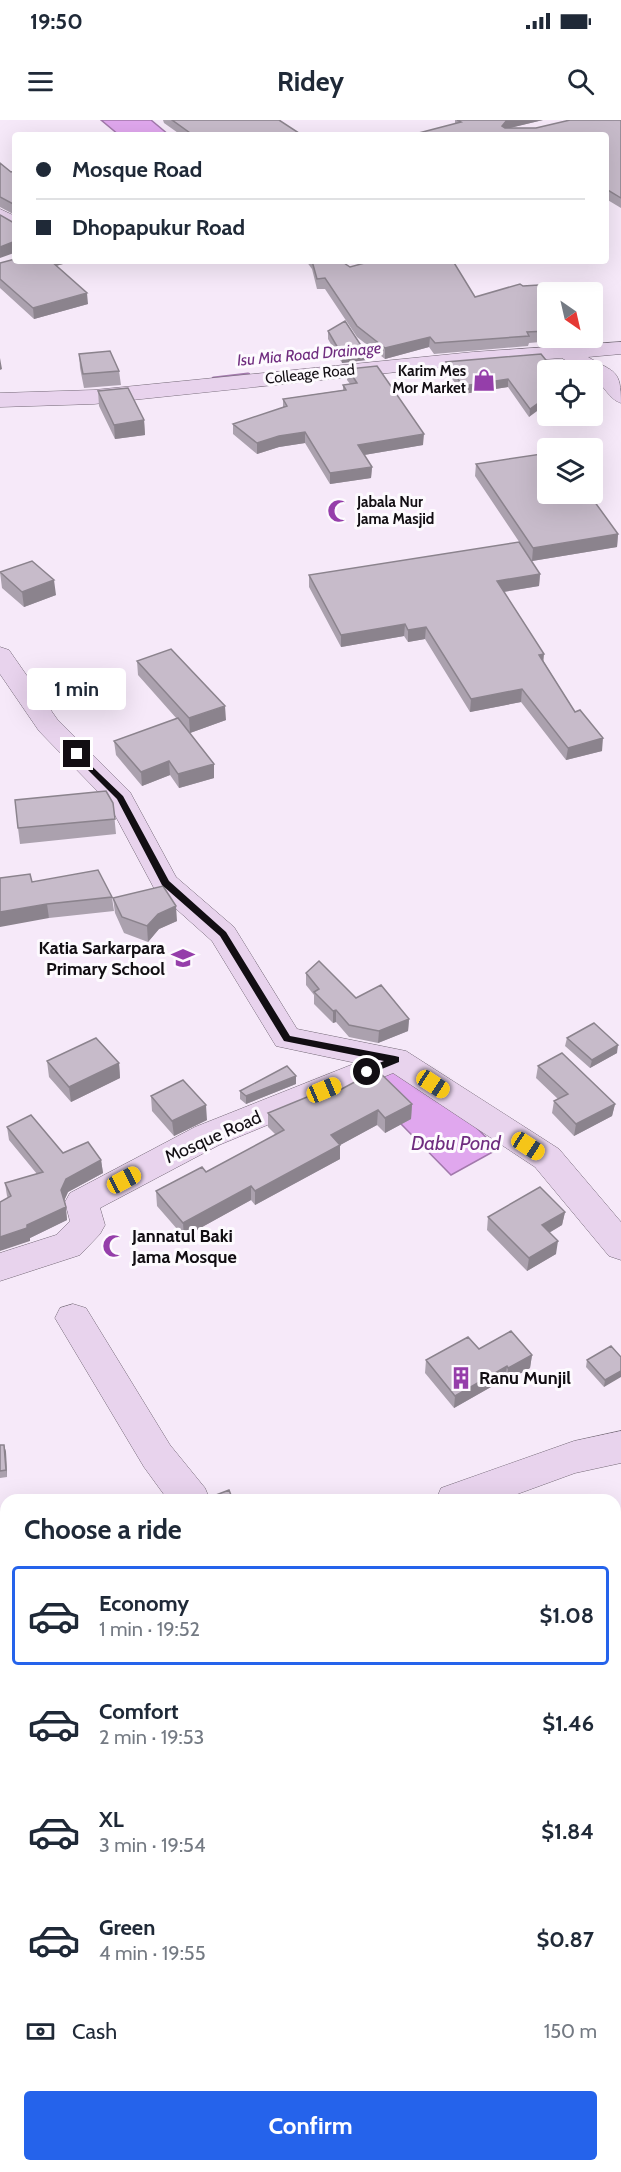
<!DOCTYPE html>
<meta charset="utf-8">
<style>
body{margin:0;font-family:Cabin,sans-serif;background:#f6f6f7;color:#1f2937;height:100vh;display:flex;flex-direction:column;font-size:22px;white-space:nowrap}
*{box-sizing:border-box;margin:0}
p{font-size:20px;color:#747a83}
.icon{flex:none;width:33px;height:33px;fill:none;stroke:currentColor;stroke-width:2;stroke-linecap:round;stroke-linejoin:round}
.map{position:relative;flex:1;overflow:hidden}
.side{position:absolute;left:0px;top:1374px;width:621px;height:678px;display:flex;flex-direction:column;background:#fff;border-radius:18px 18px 0 0;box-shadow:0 6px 24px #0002}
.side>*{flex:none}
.banner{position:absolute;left:12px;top:12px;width:597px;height:132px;border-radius:6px;box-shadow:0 6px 24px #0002;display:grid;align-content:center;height:132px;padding:0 24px;background:#fff}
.needle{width:39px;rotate:146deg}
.buttons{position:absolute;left:537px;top:162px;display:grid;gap:12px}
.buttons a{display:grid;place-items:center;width:66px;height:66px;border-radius:6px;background:#fff;box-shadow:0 6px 24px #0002;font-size:30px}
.end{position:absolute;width:27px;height:27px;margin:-14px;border:8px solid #120e13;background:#fff;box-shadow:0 0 0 3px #fff}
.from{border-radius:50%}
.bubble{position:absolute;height:42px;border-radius:6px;background:#fff;box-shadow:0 6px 24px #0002;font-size:20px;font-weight:800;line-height:42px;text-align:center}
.car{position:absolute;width:18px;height:36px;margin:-18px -9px;border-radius:8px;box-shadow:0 0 4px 2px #0007;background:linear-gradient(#f5c518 24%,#345 0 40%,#f5c518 0 76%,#345 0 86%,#f5c518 0)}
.banner b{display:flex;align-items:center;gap:21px;height:57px;font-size:22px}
.banner b+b{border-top:2px solid #e0e1e3}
.banner i{width:15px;height:15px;background:#1f2937}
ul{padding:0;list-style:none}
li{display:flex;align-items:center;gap:18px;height:99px;margin:0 12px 9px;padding:0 12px;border:3px solid transparent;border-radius:6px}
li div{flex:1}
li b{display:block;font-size:22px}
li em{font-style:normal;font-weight:800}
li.current{border-color:#2563eb}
li>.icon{width:54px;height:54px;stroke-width:1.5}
h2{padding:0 24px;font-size:27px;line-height:72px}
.pay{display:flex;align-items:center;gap:15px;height:66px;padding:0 24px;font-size:22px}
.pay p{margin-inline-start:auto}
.cta{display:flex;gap:12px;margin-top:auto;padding:12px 24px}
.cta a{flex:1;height:69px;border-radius:6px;background:#2563eb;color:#fff;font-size:24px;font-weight:800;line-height:69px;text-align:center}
.status{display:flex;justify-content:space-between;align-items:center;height:42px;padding:0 30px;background:#fff;direction:ltr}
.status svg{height:16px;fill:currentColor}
header{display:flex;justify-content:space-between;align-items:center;height:78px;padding:0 24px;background:#fff;font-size:27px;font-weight:800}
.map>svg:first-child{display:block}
.water{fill:#e0a7ee;stroke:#a279ac;stroke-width:1.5}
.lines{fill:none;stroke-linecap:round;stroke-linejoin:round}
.stream{stroke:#a279ac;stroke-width:5}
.secondary-casing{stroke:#736876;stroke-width:1}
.secondary{fill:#e8d3ed;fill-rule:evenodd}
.wall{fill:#aba1ae}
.shaded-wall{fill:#8b838d}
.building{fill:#c7bbca;stroke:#8b838d;stroke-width:1.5}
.route{fill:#120e13}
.labels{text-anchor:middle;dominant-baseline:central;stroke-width:6;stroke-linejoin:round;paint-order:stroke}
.far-poi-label{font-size:15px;font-weight:bold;fill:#120e13;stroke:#fdfafe;text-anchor:end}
.far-street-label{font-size:15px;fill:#120e13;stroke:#fdfafe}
.far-water-label{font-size:16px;font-style:italic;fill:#6f2c7f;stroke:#fdfafe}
.poi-label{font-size:18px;font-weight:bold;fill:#120e13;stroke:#fdfafe;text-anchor:start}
.street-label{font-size:18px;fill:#120e13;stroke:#fdfafe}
.water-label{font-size:20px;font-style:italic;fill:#6f2c7f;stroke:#fdfafe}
</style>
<div class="status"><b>19:50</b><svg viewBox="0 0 49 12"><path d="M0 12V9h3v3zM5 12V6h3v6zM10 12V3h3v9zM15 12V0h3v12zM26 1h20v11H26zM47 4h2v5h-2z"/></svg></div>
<header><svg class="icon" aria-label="menu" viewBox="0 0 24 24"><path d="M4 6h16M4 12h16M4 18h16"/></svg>Ridey<svg class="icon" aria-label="search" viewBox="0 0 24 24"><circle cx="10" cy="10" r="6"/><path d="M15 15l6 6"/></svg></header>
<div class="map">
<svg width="621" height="2052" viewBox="0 0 621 2052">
<rect width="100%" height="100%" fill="#f6e9f9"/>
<!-- water -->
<path class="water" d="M101 0H151L169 15H119Z
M402 934 498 1029 451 1055 356 958Z"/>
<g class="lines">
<!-- stream -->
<path class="stream" d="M214 259 248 255"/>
<!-- secondary casing -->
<g class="secondary-casing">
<path id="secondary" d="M0 89 15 96V111L0 104Z
M621 222V234L588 237C615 253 621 249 621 283 608 279 604 264 592 257V250H581L562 238 473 244 94 284 0 287V273L94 270 473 232Z
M0 527 9 530 57 599 130 672 176 757 234 807 297 909 406 931 559 1029 621 1102V1140L609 1136 535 1047 393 953 219 1025 100 1088 105 1105 100 1114 80 1135 0 1161V1133L56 1115 70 1101 65 1082 70 1073 195 1007 356 943 276 926 212 821 155 770 108 682 39 611 0 554Z
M73 1184 86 1188 170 1325 205 1368 210 1380H168L144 1347 55 1198 60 1188Z
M621 1311V1343L575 1353 501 1380H436L441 1368 574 1321Z
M523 2046H572L574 2052H525Z"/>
</g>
<!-- secondary -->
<use href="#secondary" class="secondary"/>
</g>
<!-- wall -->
<path class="wall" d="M163 0H279L302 15H181L164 3Z
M455 0H543L509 8H536L570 0H621V88L606 79V15H411L455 4Z
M0 43 11 52 15 51V95L0 87Z
M15 141H74L56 146 88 184 34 199 0 168V143Z
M306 141H341L350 147 475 177 523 166 548 173V218H585L529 223 528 226 434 234 429 227 385 239 357 217 325 169H317L312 149Z
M328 211 366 233V240L342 243 328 219Z
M79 234 119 251 121 265 84 268 80 248Z
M541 234 529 297 508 267 463 274 445 249 446 242Z
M348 249 423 325 364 335 372 347 371 358 330 364 305 323 279 327 257 334 233 314V304L283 288V279L343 270V265L350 264 347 260Z
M98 271 144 300 145 315 115 319 99 286Z
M476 344 618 414 617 427 532 441 475 356Z
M0 452 56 475 24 487 2 468Z
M540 454 539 466 504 472 544 542 575 592 602 631 566 640 521 582 470 592 425 519 408 522 404 516 341 527 309 467V455Z
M137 541 226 600 190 613 183 605 214 644V658L179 668 170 655 142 666 116 635 114 621 177 599 138 555Z
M113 683 116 714 20 724 18 708Z
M32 762 112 777 114 791 49 798Z
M113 778 177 801 159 809 148 822 124 813 115 793Z
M306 853 356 878 409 899 408 911 378 923 349 917 336 902 333 903 314 884V875L306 865Z
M567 918 617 933 590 948 565 926Z
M47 941 119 943 120 958 71 982 49 957Z
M538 946 615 984 612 996 574 1016 552 993 554 981 558 979 536 958Z
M296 964 246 984 240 979V971Z
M338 971 412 984 411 999 385 1013 377 1005 340 1025V1039L255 1085 251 1080 184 1117 157 1086 156 1071 206 1052 276 1015 268 1007V993Z
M151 976 207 1000 174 1016 152 991Z
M7 1007 63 1033 101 1040 103 1053 68 1072 64 1081 67 1100 30 1118V1121L7 1076 5 1063 37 1054 9 1020Z
M565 1092 562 1105 549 1113 556 1134 527 1151 487 1110 488 1097Z
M479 1229 532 1235 530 1248 507 1261 505 1259 454 1288 425 1253 426 1240Z
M621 1237 604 1267 586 1247 587 1240Z
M0 1325H4L6 1332 7 1357 0 1358Z
M615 1433 620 1438H621V1543L615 1535Z"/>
<!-- shaded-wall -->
<path class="shaded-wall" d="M507 0H543L506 9 502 6Z
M13 122 14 133 0 138V127Z
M47 141H74L48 148Z
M87 173 88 184 34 199 33 188Z
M430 217 429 227 385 239V228Z
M366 233V240L342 243V235Z
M0 238 2 249 0 250Z
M508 259V267L463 274V266Z
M548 276V283L529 297 530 289Z
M144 300 145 315 115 319 114 305Z
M305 312V323L279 327 257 334V323L279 316Z
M424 314 423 325 358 336V325Z
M372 347 371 358 330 364V353Z
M618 414 617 427 532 441 533 428Z
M540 454 539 466 496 473 497 461Z
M54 460 56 475 24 487 22 472Z
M405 504 404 516 341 527V515Z
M426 507 425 519 408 522V510Z
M544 534 543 546 539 535Z
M522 569 521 582 470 592 471 579Z
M225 586 226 600 190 613 189 598Z
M603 618 602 631 566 640 568 628Z
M169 641 170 655 142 666 141 652Z
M214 644V658L179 668 178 654Z
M47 784 49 798 0 807V792Z
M176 786 177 801 159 809 148 822 147 806 158 794Z
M336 890V902L333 903V891Z
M409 899 408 911 378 923 379 911Z
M618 925 617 933 590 948 592 940Z
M119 943 120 958 71 982 69 967Z
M296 956V964L246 984V976Z
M412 984 411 999 385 1013V998Z
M615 984 612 996 574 1016 576 1004Z
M206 985 207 1000 174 1016 172 1001Z
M378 990 377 1005 331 1030V1015Z
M340 1025V1039L255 1085V1071Z
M101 1040 103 1053 68 1072 63 1083 61 1070 66 1059Z
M251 1066V1080L184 1117 183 1103Z
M66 1087 67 1100 30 1118V1121L0 1131V1117Z
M565 1092 562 1105 540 1118 542 1105Z
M558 1121 556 1134 527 1151 529 1138Z
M532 1235 530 1248 507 1261 508 1248Z
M507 1246 505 1259 454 1288 455 1276Z
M621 1251V1257L604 1267 605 1260Z
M4 1325 6 1332 7 1357 6 1350Z
M6 1432V1447L0 1449V1434Z
M6 1716V1723L0 1727V1719Z"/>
<!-- building -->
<path class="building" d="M172 0H279L302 15H193Z
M457 0H507L502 6 505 8H536L570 0H621V78L606 69V15H411L461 2Z
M0 43 11 52 15 51V85L0 77Z
M0 95 14 103 15 96V126L13 122 0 127Z
M15 139V141H51L87 173 33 188 0 159V143Z
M312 141H341L350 147 372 141H453L475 177 520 164 523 166 539 165 548 173V211L527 212 529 216 435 223 430 217 385 228 357 206 325 158 317 159Z
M345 201 366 233 342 235 328 211Z
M110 231 119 251 83 254 79 234Z
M541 234 554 250H548V276L530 289 508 259 463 266 446 242Z
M377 246 424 314 358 325 372 347 330 353 305 312 279 316 257 323 233 304 287 286 283 279 346 270 343 265 357 263 348 249Z
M128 268 144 300 114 305 98 271Z
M548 333V374H589L618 414 533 428 476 344Z
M519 422 540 454 497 461 544 534 539 535 575 592 580 590 603 618 568 628 522 569 471 579 426 507 408 510 405 504 341 515 309 455Z
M32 441 54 460 22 472 0 452Z
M171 529 225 586 189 598 137 541Z
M178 598 214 644 178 654 169 641 141 652 114 621Z
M106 671 113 683 115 699 18 708 15 680Z
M98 750 112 777 47 784 0 792V758L30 754 32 762Z
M163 766 176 786 158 794 147 806 122 797 113 778Z
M319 841 356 878 381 865 409 899 379 911 349 905 336 890 333 891 314 872 319 869 306 853Z
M594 903 618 925 592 940 567 918Z
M96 918 119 943 69 967 47 941Z
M562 933 615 984 576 1004 554 981 568 974 538 946Z
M287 946 296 956 246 976 240 971Z
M377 950 412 984 385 998 378 990 331 1015 340 1025 255 1071 251 1066 183 1103 156 1071 202 1047 206 1052 284 1010 268 993 334 966 338 971Z
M183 960 206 985 172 1001 151 976Z
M31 995 63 1033 88 1022 101 1040 66 1059 61 1070 66 1087 27 1105V1108L0 1117V1082L11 1076 5 1063 43 1052 7 1007Z
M540 1067 565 1092 542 1105 558 1121 529 1138 488 1097Z
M511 1211 532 1235 508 1248 507 1246 455 1276 426 1240 468 1217 479 1229Z
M611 1226 621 1237V1251L605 1260 587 1240Z
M0 1325H4L6 1350 0 1351Z
M229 1370 233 1380H203Z
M6 1398V1432L0 1434V1400Z
M616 1432 620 1438H621V1531L615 1523V1433Z
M6 1512V1666L5 1667 0 1654V1514Z
M6 1680V1716L0 1719V1683Z"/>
<!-- route -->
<path class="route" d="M77 632 123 676 169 761 226 812 290 916 395 936 399 937V942L367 955 362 952 363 950 384 941 284 921 220 816 162 765 117 679 74 636 73 634Z"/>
<!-- icons -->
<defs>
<g id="shop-bare" transform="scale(1.8)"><path d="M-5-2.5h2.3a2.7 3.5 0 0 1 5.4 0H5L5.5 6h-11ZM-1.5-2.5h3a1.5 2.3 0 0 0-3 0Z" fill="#953eaa" stroke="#fdfafe" stroke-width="2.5" paint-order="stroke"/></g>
<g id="mosque-bare" transform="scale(1.8)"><path d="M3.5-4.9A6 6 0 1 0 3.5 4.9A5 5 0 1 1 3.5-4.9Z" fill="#953eaa" stroke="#fdfafe" stroke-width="2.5" paint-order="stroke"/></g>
<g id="school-bare" transform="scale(1.8)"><path d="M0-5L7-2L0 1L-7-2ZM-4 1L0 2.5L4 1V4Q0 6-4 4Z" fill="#953eaa" stroke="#fdfafe" stroke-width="2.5" paint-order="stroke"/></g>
<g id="building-bare" transform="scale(1.8)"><path d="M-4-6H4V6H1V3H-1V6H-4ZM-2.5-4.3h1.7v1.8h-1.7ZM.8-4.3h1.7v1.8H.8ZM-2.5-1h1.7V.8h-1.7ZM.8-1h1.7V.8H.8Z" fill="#953eaa" stroke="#fdfafe" stroke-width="2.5" paint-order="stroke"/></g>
</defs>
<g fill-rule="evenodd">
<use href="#shop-bare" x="484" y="260"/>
<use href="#mosque-bare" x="339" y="391"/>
<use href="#school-bare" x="183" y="838"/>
<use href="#mosque-bare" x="114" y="1126"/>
<use href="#building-bare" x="461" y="1258"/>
</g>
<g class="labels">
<!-- far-poi labels -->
<g class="far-poi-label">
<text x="466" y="251">Karim Mes<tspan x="466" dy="17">Mor Market</tspan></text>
<text x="357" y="382" text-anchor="start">Jabala Nur<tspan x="357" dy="17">Jama Masjid</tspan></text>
</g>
<!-- far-street labels -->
<g class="far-street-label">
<text transform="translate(310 254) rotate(-6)">Colleage Road</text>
</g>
<!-- far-water labels -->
<g class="far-water-label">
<text transform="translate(309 234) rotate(-5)">Isu Mia Road Drainage</text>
</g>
<!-- poi labels -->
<g class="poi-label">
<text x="165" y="828" text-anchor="end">Katia Sarkarpara<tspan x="165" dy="21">Primary School</tspan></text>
<text x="132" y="1116">Jannatul Baki<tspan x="132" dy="21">Jama Mosque</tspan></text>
<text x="479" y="1258">Ranu Munjil</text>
</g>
<!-- street labels -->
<g class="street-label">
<text transform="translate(213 1017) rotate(-24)">Mosque Road</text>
</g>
<!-- water labels -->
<g class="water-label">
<text x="456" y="1023">Dabu Pond</text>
</g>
</g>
</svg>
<div class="buttons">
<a><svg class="needle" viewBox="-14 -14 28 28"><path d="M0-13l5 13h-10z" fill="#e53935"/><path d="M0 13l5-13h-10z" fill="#747a83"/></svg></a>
<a><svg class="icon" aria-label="locate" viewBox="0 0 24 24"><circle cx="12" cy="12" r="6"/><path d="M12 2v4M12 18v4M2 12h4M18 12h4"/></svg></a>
<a><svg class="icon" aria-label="layers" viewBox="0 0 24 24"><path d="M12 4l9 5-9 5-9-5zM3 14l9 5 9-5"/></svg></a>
</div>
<i class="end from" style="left:367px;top:952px"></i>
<i class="end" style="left:77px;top:634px"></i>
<div class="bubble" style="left:27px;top:548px;width:99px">1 min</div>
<i class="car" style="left:433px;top:964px;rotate:123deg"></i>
<i class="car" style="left:324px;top:970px;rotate:67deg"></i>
<i class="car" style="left:528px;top:1026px;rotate:123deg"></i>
<i class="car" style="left:124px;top:1060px;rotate:62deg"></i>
<div class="banner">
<b><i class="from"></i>Mosque Road</b>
<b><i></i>Dhopapukur Road</b>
</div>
<section class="side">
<h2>Choose a ride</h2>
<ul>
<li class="current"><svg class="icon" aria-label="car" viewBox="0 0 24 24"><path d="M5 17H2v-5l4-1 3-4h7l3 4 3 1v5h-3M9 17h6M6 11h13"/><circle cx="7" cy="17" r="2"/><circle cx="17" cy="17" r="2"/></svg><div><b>Economy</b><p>1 min · 19:52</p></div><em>$1.08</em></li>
<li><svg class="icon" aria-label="car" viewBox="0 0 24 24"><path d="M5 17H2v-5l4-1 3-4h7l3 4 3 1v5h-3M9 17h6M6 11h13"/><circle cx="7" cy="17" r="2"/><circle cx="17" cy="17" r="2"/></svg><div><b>Comfort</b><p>2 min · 19:53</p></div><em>$1.46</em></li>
<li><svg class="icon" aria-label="car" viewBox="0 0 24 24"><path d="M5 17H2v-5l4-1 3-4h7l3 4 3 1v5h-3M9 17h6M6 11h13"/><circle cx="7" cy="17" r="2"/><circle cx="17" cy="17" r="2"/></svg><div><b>XL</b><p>3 min · 19:54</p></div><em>$1.84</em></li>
<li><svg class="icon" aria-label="car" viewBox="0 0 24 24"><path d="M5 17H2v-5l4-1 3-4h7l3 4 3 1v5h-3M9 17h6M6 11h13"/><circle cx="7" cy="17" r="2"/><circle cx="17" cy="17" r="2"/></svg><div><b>Green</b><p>4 min · 19:55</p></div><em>$0.87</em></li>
</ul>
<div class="pay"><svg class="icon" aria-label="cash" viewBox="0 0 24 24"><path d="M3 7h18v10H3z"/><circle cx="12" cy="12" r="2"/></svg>Cash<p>150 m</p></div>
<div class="cta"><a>Confirm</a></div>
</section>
</div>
